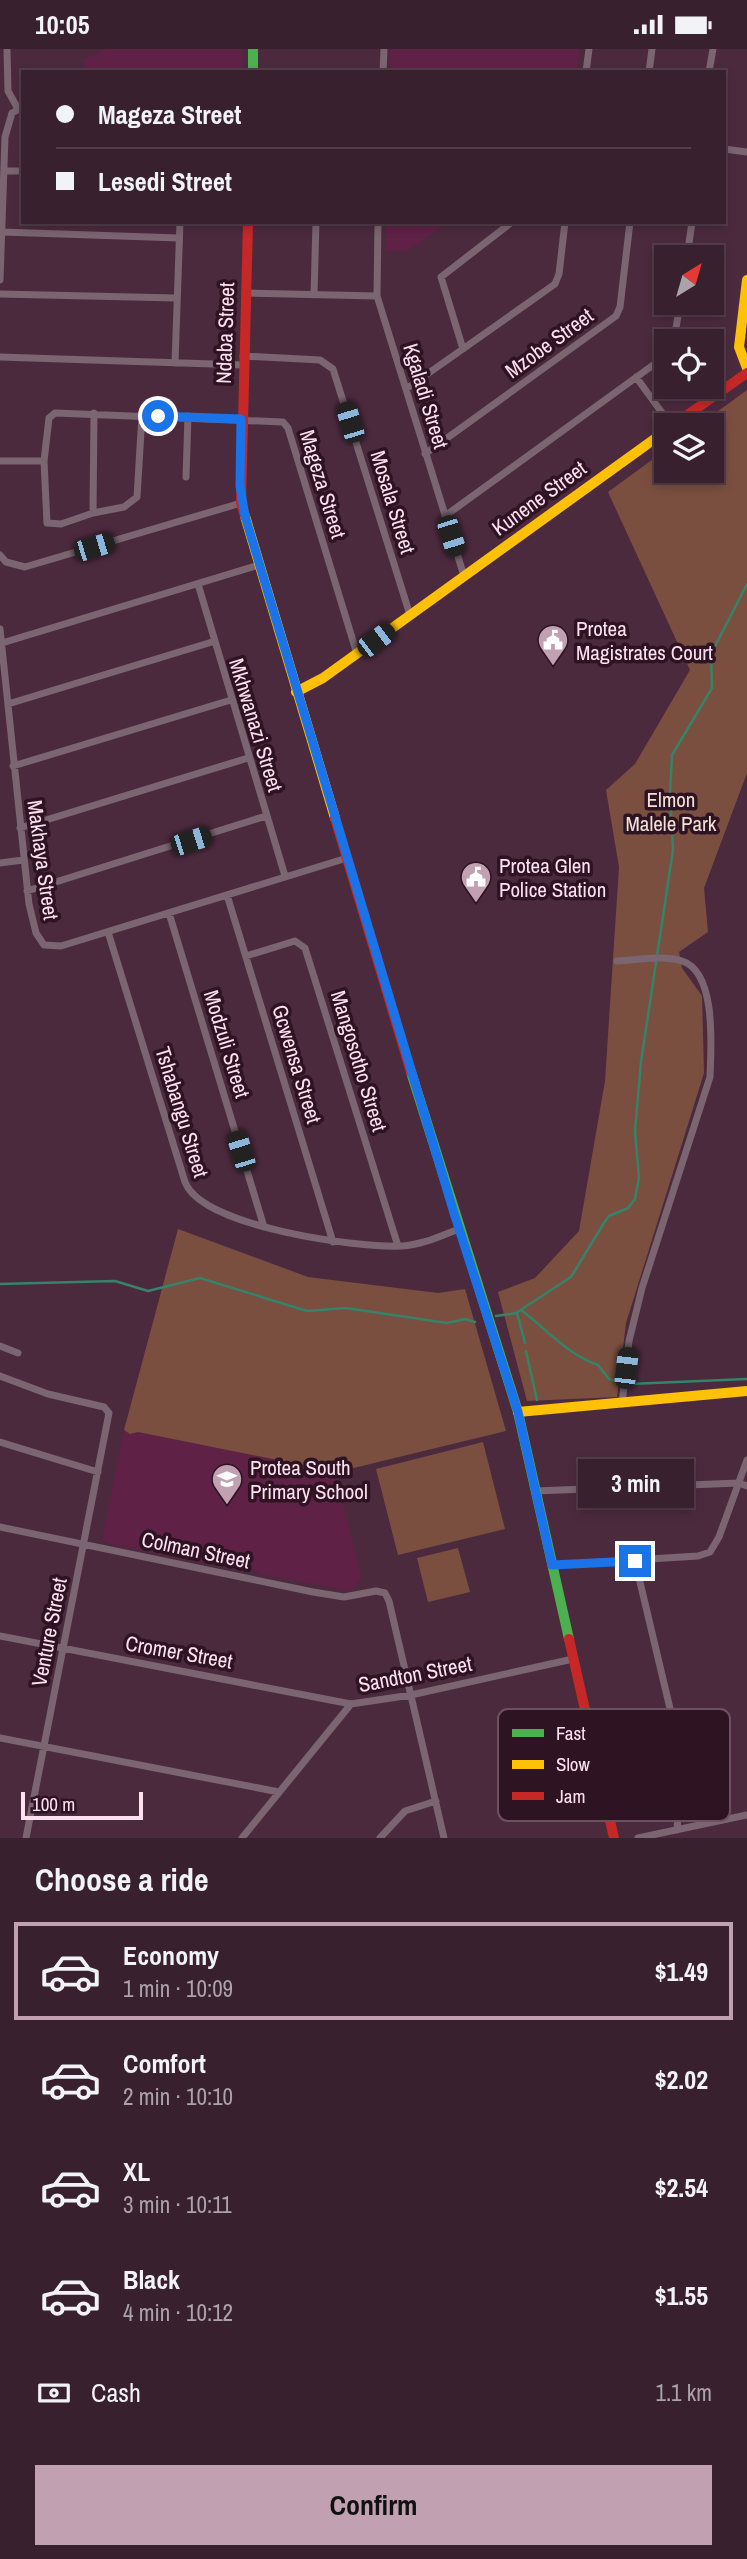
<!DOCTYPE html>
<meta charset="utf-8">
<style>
body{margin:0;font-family:"Archivo Narrow",sans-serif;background:#442d3a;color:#f1f3f6;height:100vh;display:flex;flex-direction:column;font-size:26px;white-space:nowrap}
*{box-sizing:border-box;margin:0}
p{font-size:23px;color:#aba3aa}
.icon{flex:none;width:38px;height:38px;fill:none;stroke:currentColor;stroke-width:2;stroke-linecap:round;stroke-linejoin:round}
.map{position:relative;height:1789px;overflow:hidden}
.details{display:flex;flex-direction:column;background:#39202e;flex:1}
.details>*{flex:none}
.hud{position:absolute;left:21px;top:21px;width:705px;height:154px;border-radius:0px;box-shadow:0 4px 10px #0003,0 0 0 2px #533e4a;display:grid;align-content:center;height:154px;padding:0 35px;background:#39202e}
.needle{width:46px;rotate:37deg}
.fabs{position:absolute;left:654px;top:196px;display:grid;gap:14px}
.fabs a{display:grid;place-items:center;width:70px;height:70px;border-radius:0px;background:#39202e;box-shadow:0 4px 10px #0003,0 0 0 2px #533e4a;font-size:35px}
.scale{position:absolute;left:21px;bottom:18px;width:122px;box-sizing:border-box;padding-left:7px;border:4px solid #ffe0ef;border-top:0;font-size:19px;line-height:24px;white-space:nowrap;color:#ffe0ef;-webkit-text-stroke:5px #2e1423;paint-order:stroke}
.end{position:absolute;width:32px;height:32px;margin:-16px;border:9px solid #1a73e8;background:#fff;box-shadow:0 0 0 4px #fff}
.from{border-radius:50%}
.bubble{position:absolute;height:49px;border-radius:0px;background:#39202e;box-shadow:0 4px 10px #0003,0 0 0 2px #533e4a;font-size:23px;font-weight:700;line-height:49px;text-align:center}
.car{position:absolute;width:21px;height:42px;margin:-21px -10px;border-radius:9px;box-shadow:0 0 5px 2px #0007;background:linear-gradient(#222 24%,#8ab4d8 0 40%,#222 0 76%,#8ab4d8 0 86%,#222 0)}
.hud b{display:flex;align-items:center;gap:24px;height:66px;font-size:26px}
.hud b+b{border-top:2px solid #533e4a}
.hud i{width:18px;height:18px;background:#f1f3f6}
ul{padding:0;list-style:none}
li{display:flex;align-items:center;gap:21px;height:98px;margin:0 14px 10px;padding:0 21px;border:4px solid transparent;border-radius:0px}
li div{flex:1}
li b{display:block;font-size:26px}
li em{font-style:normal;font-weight:700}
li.selected{border-color:#c0a0b1}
li>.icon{width:63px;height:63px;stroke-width:1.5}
h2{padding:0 35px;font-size:32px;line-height:84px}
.pay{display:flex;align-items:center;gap:18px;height:77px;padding:0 35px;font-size:26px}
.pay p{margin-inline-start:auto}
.button{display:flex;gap:14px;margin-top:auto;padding:14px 35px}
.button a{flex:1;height:80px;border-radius:0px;background:#c0a0b1;color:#111;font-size:28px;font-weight:700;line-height:80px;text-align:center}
.status{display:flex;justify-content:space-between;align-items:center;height:49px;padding:0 35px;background:#39202e;direction:ltr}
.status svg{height:19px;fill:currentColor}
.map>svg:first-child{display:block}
.built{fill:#602147}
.green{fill:#7a4f40}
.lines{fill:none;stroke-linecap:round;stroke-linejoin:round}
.stream{stroke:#358369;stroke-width:2.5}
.street{stroke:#7a6570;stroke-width:7}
.fast{stroke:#4caf50;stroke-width:10}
.slow{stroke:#ffc107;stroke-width:10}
.jam{stroke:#c62828;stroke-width:10}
.route{stroke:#1a73e8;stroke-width:9}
.labels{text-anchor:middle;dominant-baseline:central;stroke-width:7;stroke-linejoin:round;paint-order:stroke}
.street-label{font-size:21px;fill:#ffe0ef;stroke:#2e1423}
.poi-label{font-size:21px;fill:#ffe0ef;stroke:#2e1423;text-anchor:start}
.park-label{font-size:21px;fill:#f3e0d6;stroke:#2e1423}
.key{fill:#2e1423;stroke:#6d5160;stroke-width:2}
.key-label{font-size:19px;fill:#ffe0ef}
</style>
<div class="status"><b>10:05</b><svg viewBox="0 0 49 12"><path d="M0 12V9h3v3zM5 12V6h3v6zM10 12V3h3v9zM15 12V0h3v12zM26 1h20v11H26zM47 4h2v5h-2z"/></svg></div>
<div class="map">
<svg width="747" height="1789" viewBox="0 0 747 1789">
<rect width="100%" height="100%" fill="#4c2a3e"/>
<!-- built -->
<path class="built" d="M107 0H242L243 23H86L83 10Z
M390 0H580L577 23H389Z
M386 173H450L406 203 386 201Z
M124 1381 130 1385 138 1383 334 1421 362 1529 351 1542 260 1525 255 1521 235 1516 231 1519 110 1495 102 1491Z"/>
<!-- green -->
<path class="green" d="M747 341V724L704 839 708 883 679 903 682 919 702 947 704 1024 626 1274 617 1348 527 1352 498 1243 535 1229 579 1182 605 1032 619 818 606 741 635 715 690 621 608 443 667 400V422H712V376H699Z
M178 1180 308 1228 438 1244 465 1240 506 1382 337 1423 138 1383 130 1385 124 1381Z
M483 1393 505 1480 398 1506 376 1420Z
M458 1499 470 1543 428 1553 417 1509Z"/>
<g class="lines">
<!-- stream -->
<path class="stream" d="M0 1235 115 1232 148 1242 200 1229 307 1262 346 1259 447 1274 465 1270 475 1273
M521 1261C548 1281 565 1304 598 1316L609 1330 616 1332
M517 1264 525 1294
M496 1267 516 1264 571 1228 604 1174 609 1167 628 1159 635 1150 639 1129 635 1082 641 1013 673 801 670 745 672 706 712 639 711 605 747 535
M526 1302 537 1351
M630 1335 747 1330"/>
<!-- street -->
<path class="street" d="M7 0 8 42 17 58
M383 23 384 0
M586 23 589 0
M649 23 652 0
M709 23 713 0
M724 100 747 103
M4 122H23
M378 173 377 247 464 527
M2 183 179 189
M687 208 692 173
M0 231 5 88 12 64 23 58
M245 244 377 247
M0 245 176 249
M314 246 316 173
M674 292 680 254
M463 300 441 228 512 173
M243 307 320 311 333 320 410 566
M0 308 243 316
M175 314 180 173
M636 328 671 376
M406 340 555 235 559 225 565 173
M425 405 616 267 620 258 630 173
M0 412H44L49 369 55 364 283 373 288 379 357 605
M44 412 47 474 61 475 93 464 94 364
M186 428 188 367
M93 464 124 458 137 448 142 366
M445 467 667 306
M0 506 6 513 25 518 241 454
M198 535 285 827
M0 580 29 855 36 884 44 896 61 897 347 809
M2 594 259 516
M8 655 212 593
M13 717 231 651
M20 779 248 709
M0 814 23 811
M27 842 266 767
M227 846 333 1193
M169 864 264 1178
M108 883 185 1133C202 1178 357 1199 402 1197 422 1196 440 1187 459 1180
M246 907 295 892 305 899 398 1197
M617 912C637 911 663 906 682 912 717 923 711 999 710 1028L642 1239 629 1292 622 1355
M0 1297 18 1304
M0 1327 48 1345 104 1358 109 1364 26 1789
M0 1393 98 1423
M535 1442 739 1434 747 1437
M0 1478 313 1543 344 1548 376 1542 385 1544 389 1552 444 1789
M635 1512 682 1710 677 1781
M552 1516 698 1507 710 1503 719 1488 747 1411
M0 1587 351 1655 411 1646 573 1610
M0 1689 279 1743
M242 1789 351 1655
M380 1789 405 1762 436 1752
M638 1789 747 1766"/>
<!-- fast -->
<path class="fast" d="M253 0V23
M411 1023 518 1363 569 1590"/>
<!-- slow -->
<path class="slow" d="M747 231 739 298 747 319
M245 467 335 769
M296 643 323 629 667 381
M518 1363 747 1342"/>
<!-- jam -->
<path class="jam" d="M673 376 747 324
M245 467 241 454 248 173
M335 769 411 1023
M569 1590 614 1789"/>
</g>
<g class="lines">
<!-- route -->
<path class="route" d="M158 367 241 370 240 437 245 467 454 1164 518 1363 552 1516 635 1512"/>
</g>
<!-- icons -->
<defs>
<g id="civic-pin" transform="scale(1.575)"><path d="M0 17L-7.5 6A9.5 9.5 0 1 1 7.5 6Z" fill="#c0a0b1" stroke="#2e1423"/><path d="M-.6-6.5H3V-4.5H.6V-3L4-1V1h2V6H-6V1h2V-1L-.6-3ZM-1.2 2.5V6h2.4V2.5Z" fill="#fff"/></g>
<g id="school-pin" transform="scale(1.575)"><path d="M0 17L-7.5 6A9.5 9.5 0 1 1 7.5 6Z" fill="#c0a0b1" stroke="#2e1423"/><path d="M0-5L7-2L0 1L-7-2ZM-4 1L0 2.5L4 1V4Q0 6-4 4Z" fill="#fff"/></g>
</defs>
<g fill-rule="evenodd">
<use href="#civic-pin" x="553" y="591"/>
<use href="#civic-pin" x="476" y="828"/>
<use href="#school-pin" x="227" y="1430"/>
</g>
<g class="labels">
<!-- street labels -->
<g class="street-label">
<text transform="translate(225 284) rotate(-88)">Ndaba Street</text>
<text transform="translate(549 294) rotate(-36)">Mzobe Street</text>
<text transform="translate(426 347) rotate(73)">Kgaladi Street</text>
<text transform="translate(323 435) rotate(73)">Mageza Street</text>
<text transform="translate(539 449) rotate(-36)">Kunene Street</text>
<text transform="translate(393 453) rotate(73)">Mosala Street</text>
<text transform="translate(256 676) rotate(73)">Mkhwanazi Street</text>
<text transform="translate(43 811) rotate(82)">Makhaya Street</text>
<text transform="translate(227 995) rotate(73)">Modzuli Street</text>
<text transform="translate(359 1012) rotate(73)">Mangosotho Street</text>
<text transform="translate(297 1015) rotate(73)">Gcwensa Street</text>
<text transform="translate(182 1063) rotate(73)">Tshabangu Street</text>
<text transform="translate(196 1501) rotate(12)">Colman Street</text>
<text transform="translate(49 1583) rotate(-79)">Venture Street</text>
<text transform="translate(179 1603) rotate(10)">Cromer Street</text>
<text transform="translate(415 1625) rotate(-11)">Sandton Street</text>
</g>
<!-- poi labels -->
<g class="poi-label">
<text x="576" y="579">Protea<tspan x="576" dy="24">Magistrates Court</tspan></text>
<text x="499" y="816">Protea Glen<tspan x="499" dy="24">Police Station</tspan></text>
<text x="250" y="1418">Protea South<tspan x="250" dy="24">Primary School</tspan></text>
</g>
<!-- park labels -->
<g class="park-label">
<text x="671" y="750">Elmon<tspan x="671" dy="24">Malele Park</tspan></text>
</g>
</g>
<!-- legend -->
<rect x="498" y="1660" width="232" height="112" rx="10" class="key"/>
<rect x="512" y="1680" width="32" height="8" fill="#4caf50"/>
<rect x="512" y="1711" width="32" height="9" fill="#ffc107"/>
<rect x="512" y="1743" width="32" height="8" fill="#c62828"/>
<g class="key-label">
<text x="556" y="1691">Fast</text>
<text x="556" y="1722">Slow</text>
<text x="556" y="1754">Jam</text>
</g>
</svg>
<div class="fabs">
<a><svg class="needle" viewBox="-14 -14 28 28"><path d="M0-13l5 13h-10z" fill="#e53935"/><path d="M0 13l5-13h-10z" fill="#aba3aa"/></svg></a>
<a><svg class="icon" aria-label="locate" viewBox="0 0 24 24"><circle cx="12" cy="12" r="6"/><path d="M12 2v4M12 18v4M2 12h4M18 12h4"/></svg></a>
<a><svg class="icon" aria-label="layers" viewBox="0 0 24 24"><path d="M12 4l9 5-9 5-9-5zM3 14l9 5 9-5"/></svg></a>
</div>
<div class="scale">100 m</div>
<i class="end from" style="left:158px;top:367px"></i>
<i class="end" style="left:635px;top:1512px"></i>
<div class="bubble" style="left:578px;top:1410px;width:116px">3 min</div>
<i class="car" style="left:350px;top:373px;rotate:343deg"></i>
<i class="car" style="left:451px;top:487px;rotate:162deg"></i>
<i class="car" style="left:94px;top:498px;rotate:73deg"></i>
<i class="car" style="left:376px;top:591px;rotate:53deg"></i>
<i class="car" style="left:191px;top:792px;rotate:72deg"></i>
<i class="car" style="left:241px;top:1102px;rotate:343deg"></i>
<i class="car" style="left:626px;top:1319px;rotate:7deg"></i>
<div class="hud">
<b><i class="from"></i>Mageza Street</b>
<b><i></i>Lesedi Street</b>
</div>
</div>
<section class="details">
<h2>Choose a ride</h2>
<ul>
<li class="selected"><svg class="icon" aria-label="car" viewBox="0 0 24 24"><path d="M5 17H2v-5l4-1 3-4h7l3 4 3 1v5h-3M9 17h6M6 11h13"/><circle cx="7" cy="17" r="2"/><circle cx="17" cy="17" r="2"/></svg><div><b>Economy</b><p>1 min · 10:09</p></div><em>$1.49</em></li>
<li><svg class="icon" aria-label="car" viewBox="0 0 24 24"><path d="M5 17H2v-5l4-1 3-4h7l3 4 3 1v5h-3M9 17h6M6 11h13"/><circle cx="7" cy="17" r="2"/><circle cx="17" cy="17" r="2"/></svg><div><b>Comfort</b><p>2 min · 10:10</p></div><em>$2.02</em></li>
<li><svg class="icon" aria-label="car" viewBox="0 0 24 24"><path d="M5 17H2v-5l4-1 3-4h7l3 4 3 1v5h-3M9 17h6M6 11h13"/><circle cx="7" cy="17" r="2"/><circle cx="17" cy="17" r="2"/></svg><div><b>XL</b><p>3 min · 10:11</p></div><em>$2.54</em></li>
<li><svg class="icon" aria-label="car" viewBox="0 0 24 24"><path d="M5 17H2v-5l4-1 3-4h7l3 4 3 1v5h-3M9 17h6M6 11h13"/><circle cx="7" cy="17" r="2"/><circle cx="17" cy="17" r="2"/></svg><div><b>Black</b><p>4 min · 10:12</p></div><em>$1.55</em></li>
</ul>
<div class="pay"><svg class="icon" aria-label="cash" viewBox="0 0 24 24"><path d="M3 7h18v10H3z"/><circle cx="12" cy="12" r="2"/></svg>Cash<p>1.1 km</p></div>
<div class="button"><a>Confirm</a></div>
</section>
